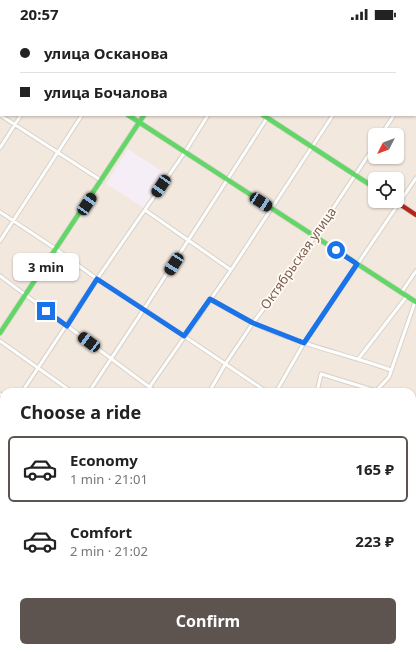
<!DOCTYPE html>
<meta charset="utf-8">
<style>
body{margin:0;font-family:"Noto Sans",sans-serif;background:#f6f6f6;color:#222;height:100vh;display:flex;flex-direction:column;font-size:15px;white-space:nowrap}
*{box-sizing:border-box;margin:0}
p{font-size:13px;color:#767676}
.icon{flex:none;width:22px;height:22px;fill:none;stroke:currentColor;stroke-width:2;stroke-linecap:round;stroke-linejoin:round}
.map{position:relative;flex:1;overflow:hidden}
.details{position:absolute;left:0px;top:360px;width:416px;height:264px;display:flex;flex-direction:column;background:#fff;border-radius:12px 12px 0 0;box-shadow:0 1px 3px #0004}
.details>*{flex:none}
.banner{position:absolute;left:0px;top:0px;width:416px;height:88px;box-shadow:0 1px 3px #0004;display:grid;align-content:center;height:88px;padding:0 20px;background:#fff}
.needle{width:26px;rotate:228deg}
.controls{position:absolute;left:368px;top:100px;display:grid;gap:8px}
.controls a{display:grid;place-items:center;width:36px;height:36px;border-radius:6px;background:#fff;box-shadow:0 1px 3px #0004;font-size:20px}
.end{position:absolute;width:18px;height:18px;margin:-9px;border:5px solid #1a73e8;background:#fff;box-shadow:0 0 0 2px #fff}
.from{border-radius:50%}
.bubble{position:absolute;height:28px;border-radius:6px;background:#fff;box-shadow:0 1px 3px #0004;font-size:13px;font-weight:700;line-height:28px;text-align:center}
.car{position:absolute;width:12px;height:24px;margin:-12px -6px;border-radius:5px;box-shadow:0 0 3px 1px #0007;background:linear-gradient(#222 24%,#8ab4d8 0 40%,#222 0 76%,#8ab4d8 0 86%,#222 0)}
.banner b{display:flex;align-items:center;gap:14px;height:38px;font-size:15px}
.banner b+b{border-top:1px solid #e0e0e0}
.banner i{width:10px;height:10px;background:#222}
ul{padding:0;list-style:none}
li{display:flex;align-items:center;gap:12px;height:66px;margin:0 8px 6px;padding:0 12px;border:2px solid transparent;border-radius:6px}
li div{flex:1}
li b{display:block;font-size:15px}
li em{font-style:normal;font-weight:700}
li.active{border-color:#5d544f}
li>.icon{width:36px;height:36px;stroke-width:1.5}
h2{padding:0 20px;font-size:18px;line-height:48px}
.cta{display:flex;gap:8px;margin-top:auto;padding:8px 20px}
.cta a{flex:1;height:46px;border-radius:6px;background:#5d544f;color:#fff;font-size:16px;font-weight:700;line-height:46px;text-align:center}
.status{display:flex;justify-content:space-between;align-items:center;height:28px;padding:0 20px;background:#fff;direction:ltr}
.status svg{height:11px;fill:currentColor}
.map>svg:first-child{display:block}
.residential{fill:#f2e8de;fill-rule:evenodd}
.education{fill:#f6eef6}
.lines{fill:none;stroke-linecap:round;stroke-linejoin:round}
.river{stroke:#d0e8ea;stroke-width:5}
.street-casing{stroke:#d7d1cb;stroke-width:5}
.fast-casing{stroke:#d9d2cb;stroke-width:6}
.slow-casing{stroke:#d9d2cb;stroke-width:6}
.jam-casing{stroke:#d9d2cb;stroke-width:6}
.street{stroke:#fefefd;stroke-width:3}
.fast{stroke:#63d668;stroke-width:4.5}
.slow{stroke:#ff974d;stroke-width:4.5}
.jam{stroke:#b3261e;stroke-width:4.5}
.route{stroke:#1a73e8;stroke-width:5}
.labels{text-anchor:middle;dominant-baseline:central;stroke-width:3.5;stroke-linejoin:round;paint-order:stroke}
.street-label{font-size:13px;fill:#7a5c4d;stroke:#fffaf3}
</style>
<div class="status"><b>20:57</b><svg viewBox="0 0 49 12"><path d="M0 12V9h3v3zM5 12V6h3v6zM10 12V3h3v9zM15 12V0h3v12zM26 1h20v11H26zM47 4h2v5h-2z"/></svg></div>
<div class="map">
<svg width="416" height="624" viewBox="0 0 416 624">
<rect width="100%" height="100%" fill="#f9f5f0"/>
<!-- residential -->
<path class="residential" d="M0 0 380 1H1V87H415V40L416 41V502L412 501V364H4V540H0ZM375 107H397V129H375ZM375 151H397V173H375Z"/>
<!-- education -->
<path class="education" d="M128 121 166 146 144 180 106 156Z"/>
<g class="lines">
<!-- river -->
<path class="river" d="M387 0V1
M415 17 416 16"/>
<!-- street casing -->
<g class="street-casing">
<path id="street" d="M14 1V0
M76 1 77 0
M138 1V0
M263 1V0
M329 1 330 0
M0 22 1 21
M0 87 102 153
M381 107 394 87
M0 120 21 87
M145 182 231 242
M0 184 56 221 97 251 144 281 267 364
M0 213 82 87
M0 248 156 364
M401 265 416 243
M210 271C224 279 238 288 253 295 297 316 346 326 391 342
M0 313 72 364
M359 330 407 268
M22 364 97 251 185 124 208 87
M89 364 144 281 269 87
M146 364 231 242 333 87
M209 364 226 335 253 295 295 238 375 117
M276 364 304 315 416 150
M317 364 321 346 376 363
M375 364 389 349 415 274
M0 366 4 369
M0 396 4 391
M0 434 4 436
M0 462 4 464
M412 483 416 485
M0 509 4 512
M0 581 4 582
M0 614H4
M25 620 26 624
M57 623 105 624
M119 624V620
M151 624V620
M181 624 182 620
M214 624V620"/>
</g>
<!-- fast casing -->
<g class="fast-casing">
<path id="fast" d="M203 0V1
M415 70 416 71
M128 87 416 274
M263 87 375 160
M0 305 144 87"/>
</g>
<!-- slow casing -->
<g class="slow-casing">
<path id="slow" d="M128 0 130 1
M308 0 309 1
M0 2 1 3"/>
</g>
<!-- jam casing -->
<g class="jam-casing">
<path id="jam" d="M395 173 416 187"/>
</g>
<!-- street -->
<use href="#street" class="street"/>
<!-- fast -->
<use href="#fast" class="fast"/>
<!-- slow -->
<use href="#slow" class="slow"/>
<!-- jam -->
<use href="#jam" class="jam"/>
</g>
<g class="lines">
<!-- route -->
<path class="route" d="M46 283 67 298 97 251 184 308 210 271 253 295 304 315 357 236 336 222"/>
</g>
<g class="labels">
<!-- street labels -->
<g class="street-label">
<text transform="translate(298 230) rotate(-55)">Октябрьская улица</text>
</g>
</g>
</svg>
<div class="controls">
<a><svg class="needle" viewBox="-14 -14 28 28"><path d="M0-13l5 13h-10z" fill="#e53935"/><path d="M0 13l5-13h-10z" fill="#767676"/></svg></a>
<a><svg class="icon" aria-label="locate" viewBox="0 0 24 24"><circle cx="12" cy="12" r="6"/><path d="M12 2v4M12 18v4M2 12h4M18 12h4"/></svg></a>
</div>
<i class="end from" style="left:336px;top:222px"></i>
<i class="end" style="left:46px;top:283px"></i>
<div class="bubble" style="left:13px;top:225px;width:66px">3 min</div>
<i class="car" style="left:161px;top:158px;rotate:214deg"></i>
<i class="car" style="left:261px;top:174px;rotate:123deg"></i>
<i class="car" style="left:87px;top:176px;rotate:34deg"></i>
<i class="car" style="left:174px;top:236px;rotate:213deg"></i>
<i class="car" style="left:89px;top:314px;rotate:307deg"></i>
<div class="banner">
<b><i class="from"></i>улица Осканова</b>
<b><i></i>улица Бочалова</b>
</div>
<section class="details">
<h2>Choose a ride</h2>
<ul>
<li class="active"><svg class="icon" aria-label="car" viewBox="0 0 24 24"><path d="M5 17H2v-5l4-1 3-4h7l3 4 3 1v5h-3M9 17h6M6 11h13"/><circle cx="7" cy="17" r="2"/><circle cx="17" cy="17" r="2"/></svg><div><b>Economy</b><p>1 min · 21:01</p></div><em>165 ₽</em></li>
<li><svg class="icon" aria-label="car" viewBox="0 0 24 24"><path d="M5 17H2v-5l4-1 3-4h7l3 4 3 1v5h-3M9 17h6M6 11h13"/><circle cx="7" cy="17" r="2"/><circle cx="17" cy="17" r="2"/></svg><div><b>Comfort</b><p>2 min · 21:02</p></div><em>223 ₽</em></li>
</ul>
<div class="cta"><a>Confirm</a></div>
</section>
</div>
